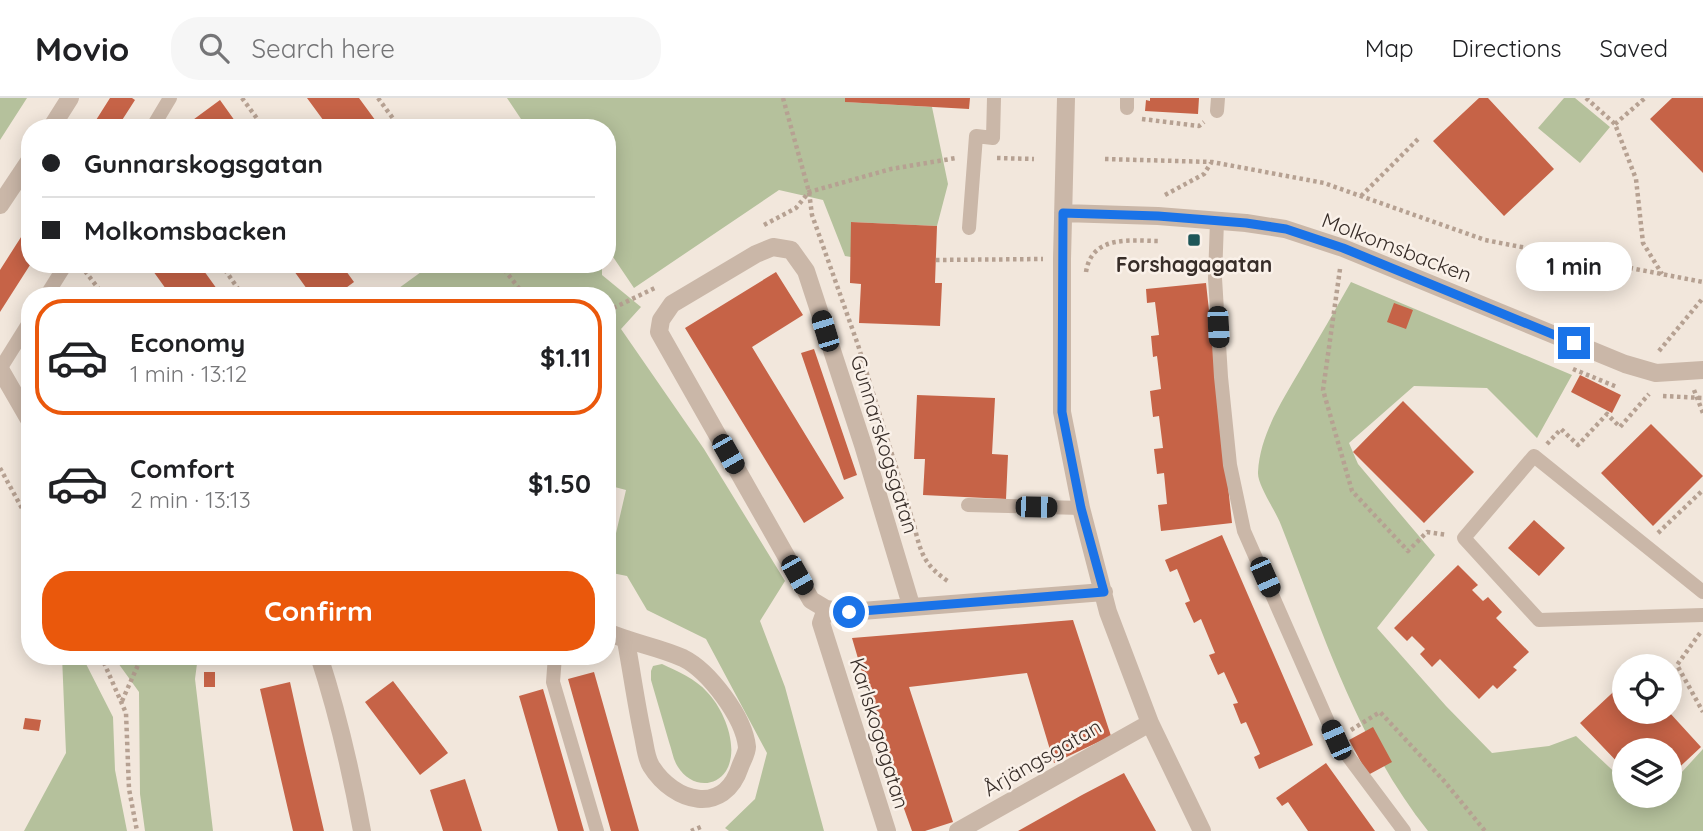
<!DOCTYPE html>
<meta charset="utf-8">
<style>
body{margin:0;font-family:Quicksand,sans-serif;background:#f6f6f6;color:#202124;height:100vh;display:flex;flex-direction:column;font-size:26px;white-space:nowrap}
*{box-sizing:border-box;margin:0}
p{font-size:23px;color:#757577}
.icon{flex:none;width:38px;height:38px;fill:none;stroke:currentColor;stroke-width:2;stroke-linecap:round;stroke-linejoin:round}
.map{position:relative;flex:1;overflow:hidden}
.details{position:absolute;left:21px;top:189px;width:595px;height:378px;display:flex;flex-direction:column;background:#fff;border-radius:28px;box-shadow:0 4px 18px #0003}
.details>*{flex:none}
.guide{position:absolute;left:21px;top:21px;width:595px;height:154px;border-radius:28px;box-shadow:0 4px 18px #0003;display:grid;align-content:center;height:154px;padding:0 21px;background:#fff}
.controls{position:absolute;left:1612px;top:556px;display:grid;gap:14px}
.controls a{display:grid;place-items:center;width:70px;height:70px;border-radius:50%;background:#fff;box-shadow:0 4px 18px #0003;font-size:35px}
.end{position:absolute;width:32px;height:32px;margin:-16px;border:9px solid #1a73e8;background:#fff;box-shadow:0 0 0 4px #fff}
.from{border-radius:50%}
.bubble{position:absolute;height:49px;border-radius:24px;background:#fff;box-shadow:0 4px 18px #0003;font-size:23px;font-weight:800;line-height:49px;text-align:center}
.car{position:absolute;width:21px;height:42px;margin:-21px -10px;border-radius:9px;box-shadow:0 0 5px 2px #0007;background:linear-gradient(#222 24%,#8ab4d8 0 40%,#222 0 76%,#8ab4d8 0 86%,#222 0)}
.guide b{display:flex;align-items:center;gap:24px;height:66px;font-size:26px}
.guide b+b{border-top:2px solid #e0e0e0}
.guide i{width:18px;height:18px;background:#202124}
ul{padding:12px 0 0;list-style:none}
li{display:flex;align-items:center;gap:21px;height:116px;margin:0 14px 10px;padding:0 7px;border:4px solid transparent;border-radius:28px}
li div{flex:1}
li b{display:block;font-size:26px}
li em{font-style:normal;font-weight:800}
li.on{border-color:#ea580c}
li>.icon{width:63px;height:63px;stroke-width:1.5}
.primary-button{display:flex;gap:14px;margin-top:auto;padding:14px 21px}
.primary-button a{flex:1;height:80px;border-radius:28px;background:#ea580c;color:#fff;font-size:28px;font-weight:800;line-height:80px;text-align:center}
header{display:flex;align-items:center;gap:42px;box-sizing:border-box;height:98px;padding:0 35px;background:#fff;border-bottom:2px solid #e0e0e0}
header strong{font-size:33px}
nav{display:flex;gap:38px;margin-inline-start:auto;font-size:24px}
.search{width:490px;height:63px;background:#f6f6f6;display:flex;align-items:center;gap:18px;box-sizing:border-box;padding:0 24px;border-radius:28px;color:#757577;font-size:26px}
.map>svg:first-child{display:block}
.green{fill:#b5c19c}
.building{fill:#c66347}
.lines{fill:none;stroke-linecap:round;stroke-linejoin:round}
.path{stroke:#b6a192;stroke-width:4.5;stroke-dasharray:3.5 3.5;stroke-linecap:butt}
.lane{stroke:#cab7a8;stroke-width:14}
.street{stroke:#cab7a8;stroke-width:18}
.route{stroke:#1a73e8;stroke-width:9}
.poi-dot{fill:#1e5658;stroke:#faf1e9;stroke-width:2.5}
.labels{text-anchor:middle;dominant-baseline:central;stroke-width:5;stroke-linejoin:round;paint-order:stroke}
.street-label{font-size:21px;fill:#372d28;stroke:#faf1e9}
.poi-label{font-size:21px;font-weight:bold;fill:#372d28;stroke:#faf1e9}
</style>
<header>
<strong>Movio</strong>
<div class="search"><svg class="icon" aria-label="search" viewBox="0 0 24 24"><circle cx="10" cy="10" r="6"/><path d="M15 15l6 6"/></svg>Search here</div>
<nav><a>Map</a><a>Directions</a><a>Saved</a></nav>
</header>
<div class="map">
<svg width="1703" height="733" viewBox="0 0 1703 733">
<rect width="100%" height="100%" fill="#f2e7dc"/>
<!-- green -->
<path class="green" d="M0 0H27L0 42Z
M507 0H845L846 4 932 9 948 86 937 128 851 124V159L845 158 823 102 779 92 634 190 607 150V30H527Z
M1564 0H1575L1610 29 1580 65 1538 30Z
M432 166H602V177L641 209 621 231 704 351 785 483 760 523 785 589 824 733H729L725 730 755 701 767 655 706 541 647 512 627 478 607 474 626 392 607 387V198H388Z
M1351 184 1572 277 1537 340 1487 290 1414 288 1349 345 1358 366 1435 457 1377 530 1446 608 1492 655 1549 648 1576 638 1624 683V698H1638L1644 706 1656 698H1670V687L1703 651V733H1428C1357 644 1322 532 1281 427 1276 413 1257 387 1258 374 1260 335 1284 300 1303 267 1319 240 1335 212 1351 184Z
M62 558H82L113 619 115 672 127 733H24L66 655Z
M113 558H198L195 581 213 733H145L140 696 139 594Z
M662 566C677 573 696 581 707 594 724 611 740 650 726 673 713 692 689 687 678 669 673 662 672 652 669 644 663 623 657 603 651 582V573L653 568Z"/>
<!-- building -->
<path class="building" d="M110 0H132L135 2 117 30H91Z
M307 0H359L381 30H329Z
M845 0H970L969 11 845 4Z
M1150 0H1199L1198 16 1145 13 1146 2 1150 3Z
M1479 0H1488L1554 71 1504 118 1433 43Z
M1672 0H1703V75L1650 21Z
M220 2 240 30H188L186 27Z
M851 124 937 128 935 185H942L940 228 859 225 861 186 850 185Z
M30 125V167L0 214V172Z
M148 166H199L222 198H171Z
M289 166H341L354 184 335 198H312Z
M776 174 803 217 752 249 844 400 804 425 685 230Z
M1206 185 1232 425 1161 433 1158 407 1167 406 1164 375 1157 376 1154 351 1163 350 1159 318 1153 319 1150 293 1161 291 1157 258 1153 259 1151 238 1159 237 1155 204 1147 205 1146 191Z
M1394 205 1413 212 1406 231 1387 224Z
M814 251 857 377 844 382 801 255Z
M1580 277 1621 297 1612 315 1571 294Z
M917 297 995 300 992 356 1008 357 1006 401 923 397 925 361H914Z
M1403 303 1474 374 1424 425 1353 354Z
M1651 326 1703 378 1653 428 1601 375Z
M1534 422 1565 450 1539 478 1508 450Z
M1222 437 1313 647 1259 671 1254 659 1260 656 1246 624 1241 626 1233 606 1238 605 1224 574 1218 577 1209 557 1215 555 1201 521 1194 525 1185 505 1190 503 1177 471 1170 474 1165 462Z
M1458 467 1478 487 1472 492 1483 503 1488 499 1502 514 1496 520 1529 554 1513 569 1517 572 1497 591 1493 587 1479 601 1440 561 1432 569 1420 556 1425 551 1412 538 1407 543 1394 530Z
M1073 522 1111 638 1054 665 1027 575 909 589 953 724 925 733H912L893 680 852 540Z
M204 574H215V589H204Z
M594 574 639 733H611L568 581Z
M393 583 448 655 420 677 365 604Z
M290 584 304 647 324 733H293L260 591Z
M1624 584V614H1669L1701 649 1670 678V653H1624V671L1580 625Z
M543 591 584 733H558L519 598Z
M25 620 41 622 39 633 23 631Z
M1373 629 1392 664 1368 677 1349 642Z
M1326 665 1331 672 1375 733H1308L1288 704 1282 708 1276 700Z
M1124 675 1156 733H1018L1082 697Z
M465 681 482 733H443L430 692Z"/>
<g class="lines">
<!-- path -->
<path class="path" d="M242 0 264 30
M378 0 400 30
M783 0 809 94 812 117 858 247 914 427C921 456 924 467 949 484
M1586 0 1615 26 1636 81 1643 145 1662 176
M1142 21 1199 28 1204 24
M1615 26 1645 0
M997 60 1034 61
M1105 61 1212 64 1324 85 1485 142 1703 184
M1165 97 1204 76 1211 65
M1361 98 1420 39
M764 127 796 110 809 94 891 71 956 60
M936 162 1043 161
M221 166 243 198
M365 166 367 169 373 166
M500 166 525 198
M1340 171 1323 292 1352 393 1408 453 1427 434 1447 437
M85 173 104 198
M1086 174C1092 136 1131 143 1161 143
M607 213 657 189
M1659 253 1703 200
M1573 271 1617 289
M1694 292 1703 315
M1663 298 1703 300
M25 344 30 353
M1547 346 1561 331 1578 347 1607 316 1620 329 1649 296
M0 370 30 425
M1658 435 1703 392
M1700 535 1677 567 1703 614
M101 558 126 615 129 691 137 733
M122 603 142 558
M1351 632 1380 614 1445 684 1485 733
M691 733 703 728"/>
<!-- lane -->
<path class="lane" d="M1127 10V0
M1217 13 1218 0
M152 30 170 0
M1217 123 1215 180 1221 279 1230 367 1244 433 1336 642 1404 733
M969 130 976 38 993 40 994 0
M46 198 66 166
M0 271 30 223
M968 407 1081 410
M1703 494 1534 358 1464 440 1539 522 1703 517
M555 558 553 584 597 733"/>
<!-- street -->
<path class="street" d="M1066 0 1062 161V314L1081 410 1108 514 1150 625 1202 733
M51 30 70 0
M0 107 30 62
M1063 115 1158 118 1246 125 1285 131 1343 150 1625 266 1656 275 1703 272
M0 271 30 323
M911 507 863 347 806 173 791 152 773 149 756 156 672 206 661 222 659 234 811 502 826 511 849 514 1104 494
M826 511 821 525 887 733
M607 534C632 545 659 549 683 560 709 573 744 619 747 649 747 655 742 663 740 669 724 718 674 705 651 668 646 660 645 647 643 638 636 606 632 575 626 543
M319 558C338 616 351 673 362 733
M958 733 1150 625"/>
</g>
<g class="lines">
<!-- route -->
<path class="route" d="M849 514 1104 494 1081 410 1062 314 1063 115 1158 118 1246 125 1286 131 1343 150 1574 245"/>
</g>
<!-- markers -->
<rect class="poi-dot" x="1187" y="135" width="14" height="14" rx="3.5"/>
<g class="labels">
<!-- street labels -->
<g class="street-label">
<text transform="translate(1397 149) rotate(21)">Molkomsbacken</text>
<text transform="translate(885 346) rotate(73)">Gunnarskogsgatan</text>
<text transform="translate(880 635) rotate(73)">Karlskogagatan</text>
<text transform="translate(1042 659) rotate(-30)">Årjängsgatan</text>
</g>
<!-- poi labels -->
<g class="poi-label">
<text x="1194" y="166">Forshagagatan</text>
</g>
</g>
</svg>
<div class="controls">
<a><svg class="icon" aria-label="locate" viewBox="0 0 24 24"><circle cx="12" cy="12" r="6"/><path d="M12 2v4M12 18v4M2 12h4M18 12h4"/></svg></a>
<a><svg class="icon" aria-label="layers" viewBox="0 0 24 24"><path d="M12 4l9 5-9 5-9-5zM3 14l9 5 9-5"/></svg></a>
</div>
<i class="end from" style="left:849px;top:514px"></i>
<i class="end" style="left:1574px;top:245px"></i>
<div class="bubble" style="left:1516px;top:144px;width:116px">1 min</div>
<i class="car" style="left:1218px;top:229px;rotate:177deg"></i>
<i class="car" style="left:825px;top:233px;rotate:343deg"></i>
<i class="car" style="left:728px;top:356px;rotate:150deg"></i>
<i class="car" style="left:1036px;top:409px;rotate:91deg"></i>
<i class="car" style="left:797px;top:477px;rotate:150deg"></i>
<i class="car" style="left:1265px;top:479px;rotate:156deg"></i>
<i class="car" style="left:1336px;top:642px;rotate:336deg"></i>
<div class="guide">
<b><i class="from"></i>Gunnarskogsgatan</b>
<b><i></i>Molkomsbacken</b>
</div>
<section class="details">
<ul>
<li class="on"><svg class="icon" aria-label="car" viewBox="0 0 24 24"><path d="M5 17H2v-5l4-1 3-4h7l3 4 3 1v5h-3M9 17h6M6 11h13"/><circle cx="7" cy="17" r="2"/><circle cx="17" cy="17" r="2"/></svg><div><b>Economy</b><p>1 min · 13:12</p></div><em>$1.11</em></li>
<li><svg class="icon" aria-label="car" viewBox="0 0 24 24"><path d="M5 17H2v-5l4-1 3-4h7l3 4 3 1v5h-3M9 17h6M6 11h13"/><circle cx="7" cy="17" r="2"/><circle cx="17" cy="17" r="2"/></svg><div><b>Comfort</b><p>2 min · 13:13</p></div><em>$1.50</em></li>
</ul>
<div class="primary-button"><a>Confirm</a></div>
</section>
</div>
